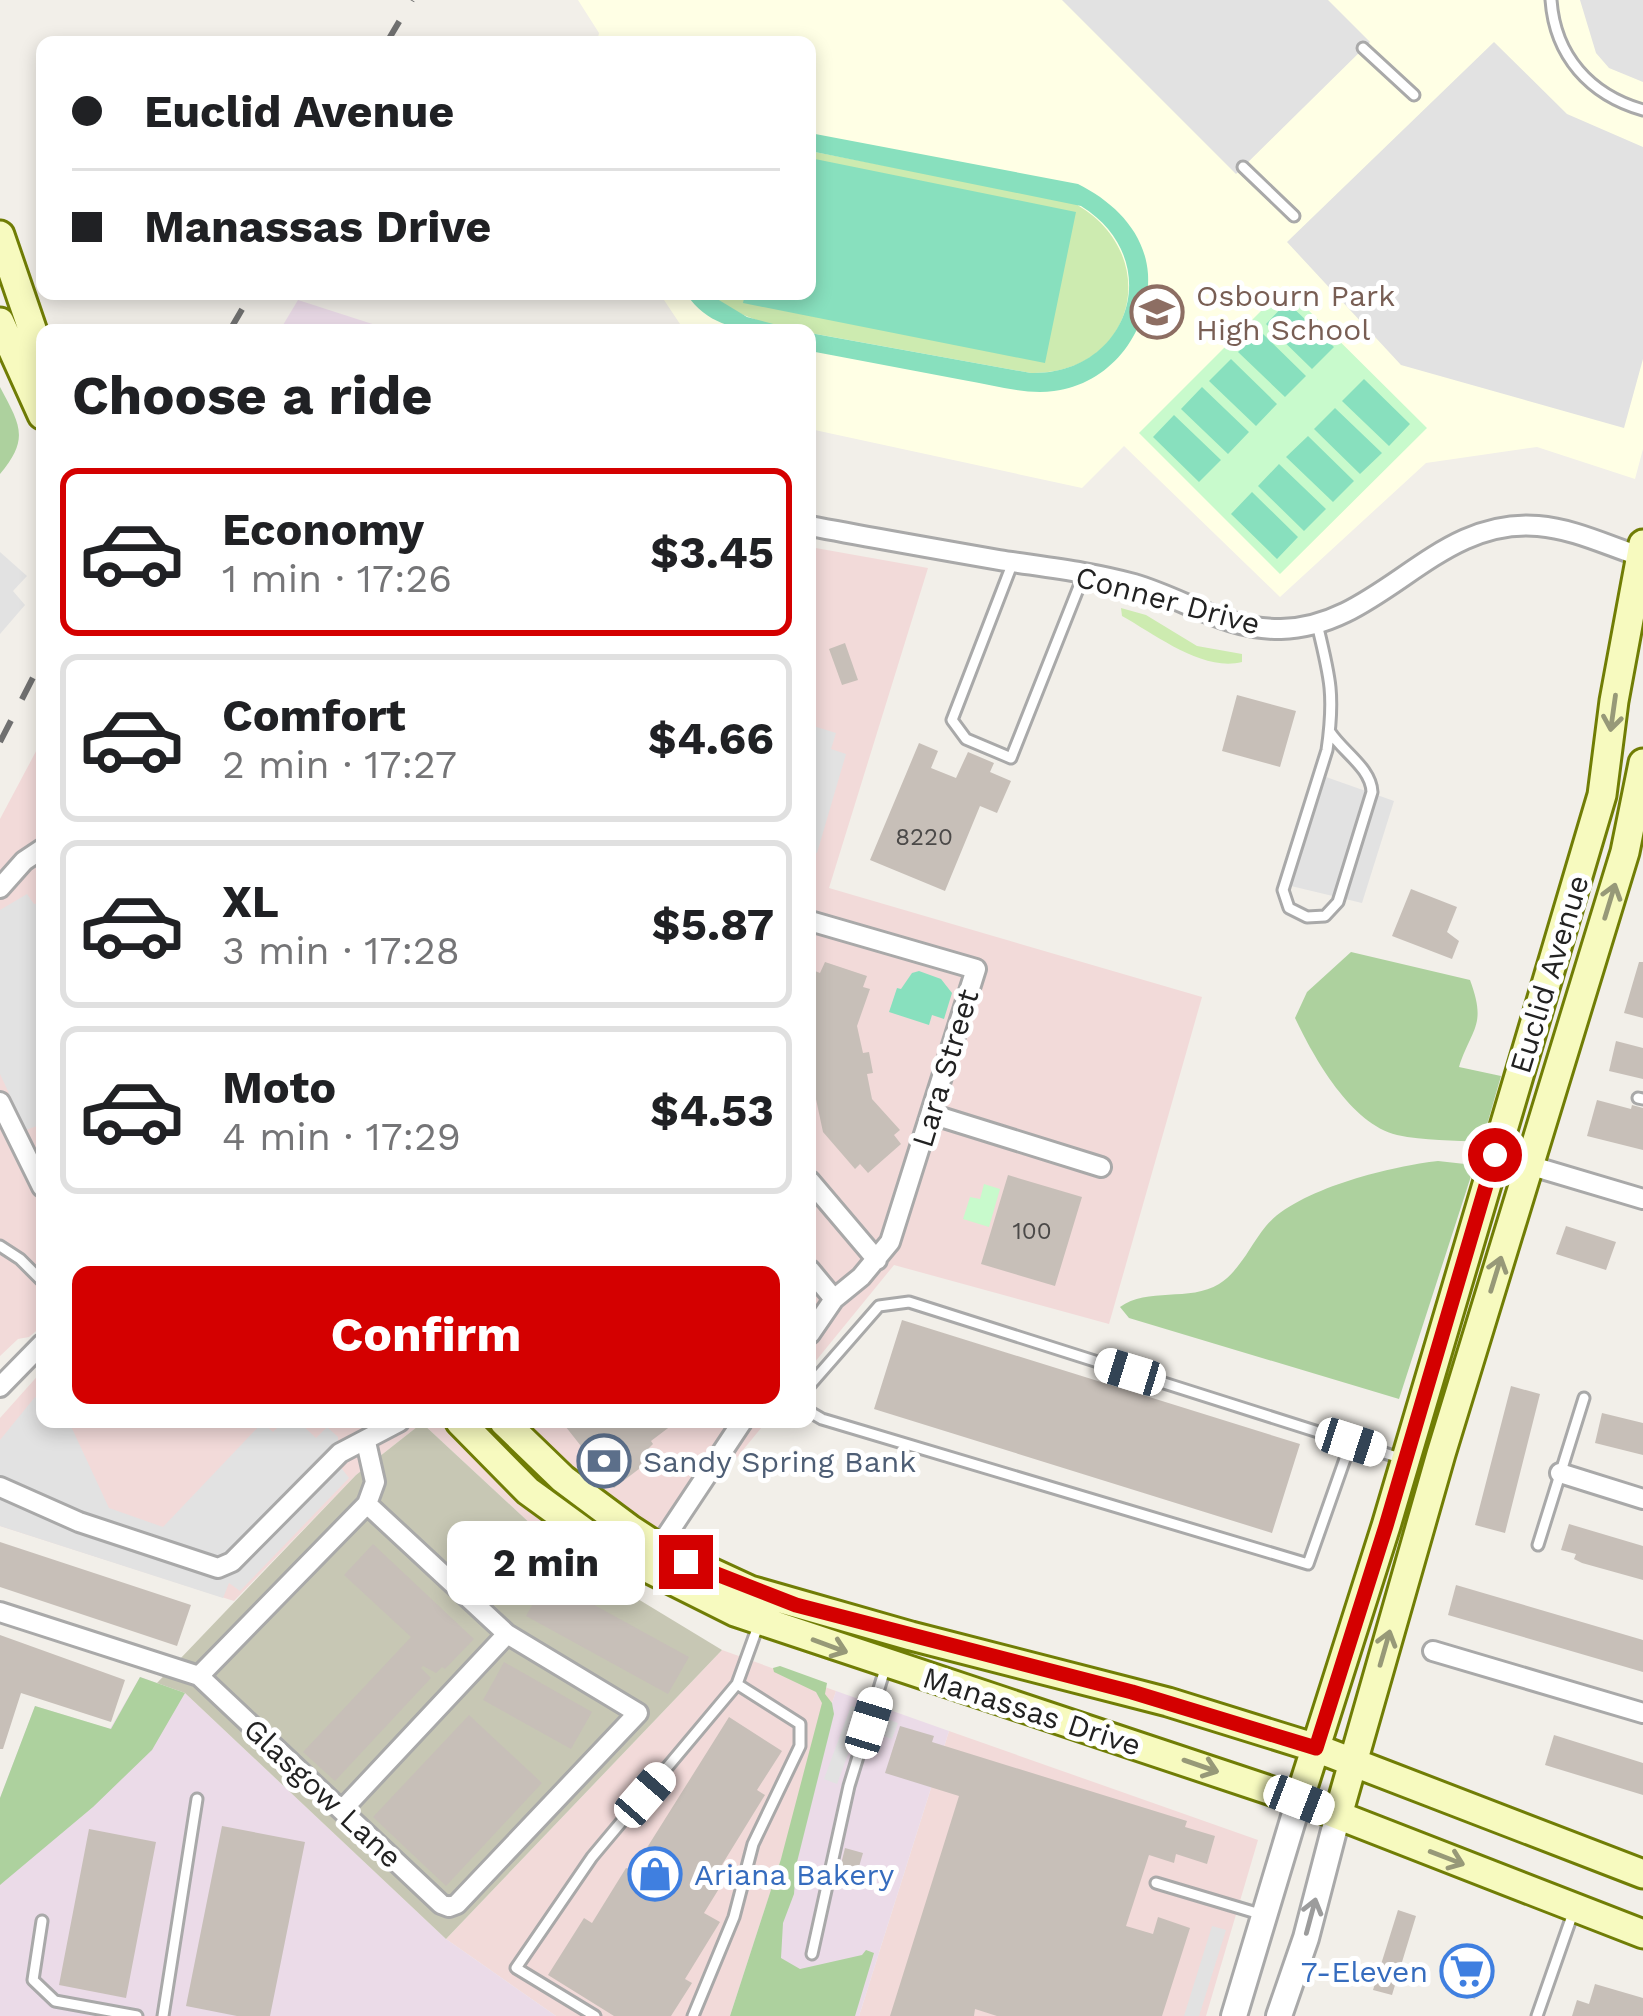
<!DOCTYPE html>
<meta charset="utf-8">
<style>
body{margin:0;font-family:"Work Sans",sans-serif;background:#f6f6f6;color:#202124;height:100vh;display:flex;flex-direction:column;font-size:45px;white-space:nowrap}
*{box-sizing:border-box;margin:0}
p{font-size:39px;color:#757577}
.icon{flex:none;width:66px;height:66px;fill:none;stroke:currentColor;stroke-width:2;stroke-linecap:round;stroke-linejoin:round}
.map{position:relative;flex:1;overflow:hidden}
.details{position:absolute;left:36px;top:324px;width:780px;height:1104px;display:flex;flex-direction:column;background:#fff;border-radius:18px;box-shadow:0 6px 18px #0003}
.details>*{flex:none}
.top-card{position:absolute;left:36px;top:36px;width:780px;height:264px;border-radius:18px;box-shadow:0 6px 18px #0003;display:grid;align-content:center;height:264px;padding:0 36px;background:#fff}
.end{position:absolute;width:54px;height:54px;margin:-27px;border:15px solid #d40000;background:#fff;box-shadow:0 0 0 6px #fff}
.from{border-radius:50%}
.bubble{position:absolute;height:84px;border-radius:18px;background:#fff;box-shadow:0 6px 18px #0003;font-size:39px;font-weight:700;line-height:84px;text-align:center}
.car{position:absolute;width:36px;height:72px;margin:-36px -18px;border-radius:15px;box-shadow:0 0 9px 3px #0007;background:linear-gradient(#fff 24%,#345 0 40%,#fff 0 76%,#345 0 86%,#fff 0)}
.top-card b{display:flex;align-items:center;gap:42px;height:114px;font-size:45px}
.top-card b+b{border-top:3px solid #e0e0e0}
.top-card i{width:30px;height:30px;background:#202124}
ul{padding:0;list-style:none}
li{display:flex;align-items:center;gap:36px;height:168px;margin:0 24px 18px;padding:0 12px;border:6px solid #e0e0e0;border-radius:18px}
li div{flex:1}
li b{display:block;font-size:45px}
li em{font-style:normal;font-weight:700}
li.current{border-color:#d40000}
li>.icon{width:108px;height:108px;stroke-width:1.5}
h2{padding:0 36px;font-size:54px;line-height:144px}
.action{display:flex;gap:24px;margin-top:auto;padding:24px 36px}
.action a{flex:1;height:138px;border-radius:18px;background:#d40000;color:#fff;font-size:48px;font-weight:700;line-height:138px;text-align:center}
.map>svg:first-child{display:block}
.commercial{fill:#f2dad9}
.industrial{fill:#ebdbe8}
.education{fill:#ffffe5}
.construction{fill:#c7c7b4}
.grass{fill:#cdebb0}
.forest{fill:#add19e}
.park{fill:#c8facc}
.pitch{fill:#88e0be}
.parking{fill:#e2e2e2}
.building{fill:#c7bfb8}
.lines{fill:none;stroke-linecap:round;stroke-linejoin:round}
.service-casing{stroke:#a9a9a9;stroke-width:15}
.minor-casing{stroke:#a9a9a9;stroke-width:24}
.tertiary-casing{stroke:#a9a9a9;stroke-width:30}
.secondary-casing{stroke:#707d05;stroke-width:33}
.service{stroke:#fff;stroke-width:9}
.minor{stroke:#fff;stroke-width:18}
.tertiary{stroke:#fff;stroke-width:24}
.secondary{stroke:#f7fabf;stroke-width:27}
.rail{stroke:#707070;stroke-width:6;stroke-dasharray:24 24;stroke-linecap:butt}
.oneway{stroke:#979978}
.oneway2{stroke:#9c9c9c}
.route{stroke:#d40000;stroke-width:15}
.labels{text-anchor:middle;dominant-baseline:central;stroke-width:10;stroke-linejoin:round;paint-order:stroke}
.number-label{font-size:24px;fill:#4b4948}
.education-label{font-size:30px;fill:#785e54;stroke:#fff;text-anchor:start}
.street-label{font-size:30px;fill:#222;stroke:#fff}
.service-label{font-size:30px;fill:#4e5e75;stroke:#fff;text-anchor:start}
.shop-label{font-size:30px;fill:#366cbe;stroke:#fff;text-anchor:start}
</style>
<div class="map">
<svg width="1643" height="2016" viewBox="0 0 1643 2016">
<rect width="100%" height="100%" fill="#f2efe9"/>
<!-- commercial -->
<path class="commercial" d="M810 547 928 568 829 888 1202 997 1109 1324 894 1265 810 1368Z
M42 740V1326L29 1337 18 1339 0 1356V819Z
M42 1371V1422H766L626 1592 562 1553 422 1423 356 1475 234 1601 0 1526V1418Z
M722 1650 836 1691 730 2016H556L446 1939Z
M949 1731 1258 1840 1206 2016H859Z"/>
<!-- industrial -->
<path class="industrial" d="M298 300 391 330H280Z
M140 1677 185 1693 446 1939 556 2016H0V1798L35 1706 110 1729Z
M836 1691 949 1731 859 2016H730Z"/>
<!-- education -->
<path class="education" d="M578 0H1643V449L1635 479 1537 447 1426 463 1280 597 1124 446 1082 488 810 429V330H684L660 294H810V42H597L599 33Z"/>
<!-- construction -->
<path class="construction" d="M422 1423 562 1553 722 1650 446 1939 185 1693 157 1683 356 1475Z"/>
<!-- grass -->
<path class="grass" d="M810 151 1072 202C1165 251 1137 375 1031 373L772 326 736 312 709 294H810Z
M1121 608 1146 615 1197 646 1242 654V662C1203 672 1156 635 1122 616Z"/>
<!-- forest -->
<path class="forest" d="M0 387C20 425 30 438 0 474Z
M1351 952 1470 980C1487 1026 1472 1027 1459 1067L1501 1076 1482 1142C1454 1140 1424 1141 1397 1135 1351 1124 1314 1058 1295 1018L1307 992Z
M1438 1161 1465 1164 1472 1173 1399 1399 1129 1318 1120 1307C1147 1287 1190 1302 1219 1284 1240 1271 1251 1244 1266 1226 1297 1189 1392 1166 1438 1161Z
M780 1666 827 1683 825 1694 832 1703 834 1714 796 1866 794 1894 783 1923 781 1958 800 1969 862 1955 866 1950 874 1953 855 2016H730L781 1859 822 1703 816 1692 774 1672 773 1668Z
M140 1677 185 1693 152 1750 93 1807 0 1885V1798L35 1706 111 1729Z"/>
<!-- park -->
<path class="park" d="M1285 287 1427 428 1280 574 1139 433Z
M984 1184 1000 1189 989 1227 963 1219 970 1197 980 1199Z"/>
<!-- pitch -->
<path class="pitch" d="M810 133 1078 184C1114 202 1145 232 1148 274 1151 331 1111 384 1054 391 1025 395 993 385 963 380 912 370 861 361 810 351V333L1031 373C1130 375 1167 259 1081 206L810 151Z
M810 158 1076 212 1045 363 743 303 745 294H810Z
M686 294H709L747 317 796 330C751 330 715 334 686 294Z
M1287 302 1334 347 1312 369 1266 324Z
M1260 331 1306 376 1285 397 1238 352Z
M1231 359 1277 404 1256 426 1209 381Z
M1364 379 1410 424 1389 446 1342 401Z
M1202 387 1249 432 1228 454 1181 409Z
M1335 408 1382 453 1360 474 1314 429Z
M1174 415 1221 460 1199 482 1153 437Z
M1308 436 1354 481 1333 502 1286 457Z
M1279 464 1326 509 1304 531 1258 486Z
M1252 492 1298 537 1277 559 1231 514Z
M919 971 941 979 952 993 944 1019 932 1015 929 1025 889 1012 897 988 901 989 912 973Z"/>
<!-- parking -->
<path class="parking" d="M1062 0H1328L1370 42 1236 174Z
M1580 0H1643V82L1609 68 1596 53Z
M1494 42 1567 114 1643 147V359L1624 428 1401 365 1287 242Z
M0 552 27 576 13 591 25 605 0 634Z
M810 725 836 733 831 749 846 754 817 853 810 851Z
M1326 777 1394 801 1362 903 1291 886Z
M27 894 34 904 42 903V1124L26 1130 0 1074V910Z
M35 1397 42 1404V1422H69L109 1508 163 1527 263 1422 273 1432 283 1422H299L316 1438 327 1427 338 1437 339 1465 349 1478 240 1591 229 1583 223 1598 0 1526V1440Z
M851 1706 898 1723 892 1739 858 1727 837 1784 824 1779Z
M1212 1926 1226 1930 1199 2016H1184Z"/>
<!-- building -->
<path class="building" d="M845 643 858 680 842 685 829 649Z
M1237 695 1296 711 1280 767 1222 751Z
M919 743 938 751 931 768 956 778 968 752 994 763 990 772 1011 781 997 813 980 806 945 891 870 860Z
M1411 889 1457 907 1447 932 1459 941 1452 959 1392 936Z
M825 962 867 976 863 987 870 989 857 1026 863 1053 869 1052 873 1073 867 1074 872 1099 900 1130 894 1135 901 1144 868 1173 860 1164 855 1169 823 1132 810 1071V986L815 971 820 973Z
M1639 962H1643V1018L1624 1013Z
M1616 1041 1643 1048V1079L1609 1071Z
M1597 1100 1631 1109 1632 1105 1643 1108V1150L1587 1136Z
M1008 1175 1082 1197 1055 1286 981 1264Z
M1566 1226 1616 1242 1606 1270 1556 1254Z
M902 1320 1300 1444 1272 1533 874 1409Z
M1511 1386 1540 1394 1505 1533 1475 1525Z
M1602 1413 1643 1423V1455L1595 1443Z
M562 1422H676L651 1441 653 1444 649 1448 656 1456 614 1488Z
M1569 1524 1643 1546V1580L1582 1563 1574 1559 1576 1554 1561 1550Z
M0 1542 191 1605 177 1646 0 1587Z
M373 1544 474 1639 445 1669 442 1667 436 1673 423 1666 421 1668 431 1678 335 1781 303 1752 411 1637 344 1575Z
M547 1579 689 1657 668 1694 526 1616Z
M1456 1585 1643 1640V1672L1448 1615Z
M0 1635 125 1680 111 1722 21 1693 3 1749H0Z
M504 1662 592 1712 571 1749 483 1700Z
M469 1715 542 1783 446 1886 373 1817Z
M729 1717 782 1751 757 1790 765 1795 712 1881 720 1887 704 1913 720 1922 685 1979 692 1983 671 2016H614L548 1975 584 1918 592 1923 626 1868 633 1870Z
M900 1726 934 1736 932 1742 1187 1821 1185 1827 1215 1836 1207 1864 1176 1854 1174 1863 1149 1855 1126 1926 1153 1934 1158 1917 1190 1928 1162 2016H997L975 2009 974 2016H890L959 1796 885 1773Z
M1554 1735 1643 1763V1795L1545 1765Z
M222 1826 305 1842 270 2016H237L186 2006Z
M89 1829 156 1842 126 1998 59 1985Z
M845 1848 863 1853 856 1877 839 1872Z
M1398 1910 1416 1916 1392 1995 1373 1990Z
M1460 1944 1489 1953 1475 1999 1445 1989Z
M1595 1984 1643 1998V2016H1572L1577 2000 1589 2004Z"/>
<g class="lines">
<!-- service casing -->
<g class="service-casing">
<path id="service" d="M1551 0C1555 56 1590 95 1643 110
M1363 48 1414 95
M1243 167 1294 216
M1013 562 952 720 966 739 1011 758 1084 574
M1317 624C1330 677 1335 695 1327 750L1283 890 1289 908 1307 917 1325 916 1338 902 1372 792C1371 768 1343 752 1330 732
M1638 1098 1643 1099
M0 1246 20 1259 42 1281
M810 1385 879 1306 909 1302 1400 1458
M810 1412 822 1419 1308 1564 1351 1442
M1538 1545 1584 1398
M1156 1883 1260 1914
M42 1921 33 1980 55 2001 137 2016
M812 1954 849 1786 885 1669
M163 2016 197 1799
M595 2016 516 1968 592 1857 737 1684 758 1626
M693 2016 734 1917 753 1844 800 1746V1724L737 1684
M1537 2016 1573 1913"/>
</g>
<!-- minor casing -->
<g class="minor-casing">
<path id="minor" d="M810 526C873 538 936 549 999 560 1044 567 1091 572 1134 584 1185 599 1226 630 1281 629 1381 627 1434 517 1538 526 1575 529 1608 546 1643 557
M0 888 24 861 42 849
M810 921 976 969 890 1242 861 1277 834 1299 810 1334
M0 1102 42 1187
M931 1114 1101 1167
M1495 1155 1643 1199
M810 1181 877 1260
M810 1270 834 1299
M0 1387 42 1344
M1560 1473 1643 1499
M0 1487 79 1522 218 1568 232 1562 340 1453 399 1422
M655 1553 742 1422
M0 1612 199 1676 441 1904 449 1907 457 1904 638 1713 507 1634 367 1504
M1433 1651 1643 1713
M199 1676 367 1504 375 1482 366 1442
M342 1810 507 1634"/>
</g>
<!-- tertiary casing -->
<g class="tertiary-casing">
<path id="tertiary" d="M1234 2016 1299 1800
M1279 2016 1306 1938 1338 1815"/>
</g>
<!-- secondary casing -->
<g class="secondary-casing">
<path id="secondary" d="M0 235 42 358
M0 322 42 415
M460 1422 528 1491 605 1547 735 1612 1299 1800 1643 1934
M504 1422 563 1479 630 1529 659 1548 750 1590 911 1636 1168 1702 1316 1748 1643 1874
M1299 1800 1386 1526 1602 795 1614 701 1643 544
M1338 1815 1441 1454 1625 852 1643 763"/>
</g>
<!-- service -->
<use href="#service" class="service"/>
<!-- minor -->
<use href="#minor" class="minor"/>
<!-- tertiary -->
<use href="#tertiary" class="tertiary"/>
<!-- secondary -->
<use href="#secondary" class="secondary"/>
<!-- rail -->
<path class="rail" d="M387 42 412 0
M230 330 251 294
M0 742 42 660"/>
</g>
<!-- one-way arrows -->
<defs><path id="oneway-shaft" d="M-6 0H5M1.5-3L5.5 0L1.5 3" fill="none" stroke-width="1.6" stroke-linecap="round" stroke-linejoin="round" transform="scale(3)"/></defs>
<g class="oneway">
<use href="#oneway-shaft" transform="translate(1613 713) rotate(98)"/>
<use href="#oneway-shaft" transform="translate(1610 901) rotate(-73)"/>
<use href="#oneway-shaft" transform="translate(1496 1274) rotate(-73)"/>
<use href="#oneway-shaft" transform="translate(830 1646) rotate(20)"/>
<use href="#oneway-shaft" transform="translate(1385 1648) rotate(-74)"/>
<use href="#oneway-shaft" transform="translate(1201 1766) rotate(19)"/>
<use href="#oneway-shaft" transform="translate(1447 1858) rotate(21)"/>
</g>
<use class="oneway2" href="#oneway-shaft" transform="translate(1311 1916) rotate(-75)"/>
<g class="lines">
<!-- route -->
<path class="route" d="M686 1562 796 1605 1132 1692 1316 1748 1386 1526 1495 1155"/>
</g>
<!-- icons -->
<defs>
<g id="school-ring" transform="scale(2.7)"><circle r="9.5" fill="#fff" stroke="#8d6e63" stroke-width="1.5"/><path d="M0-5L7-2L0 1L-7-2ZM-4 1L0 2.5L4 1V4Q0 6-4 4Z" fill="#8d6e63"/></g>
<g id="bank-ring" transform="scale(2.7)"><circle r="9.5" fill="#fff" stroke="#5c6f8a" stroke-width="1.5"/><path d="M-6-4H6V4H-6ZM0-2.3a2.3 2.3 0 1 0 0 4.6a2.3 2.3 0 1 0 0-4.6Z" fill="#5c6f8a"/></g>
<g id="shop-ring" transform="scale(2.7)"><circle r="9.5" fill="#fff" stroke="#3f7fe0" stroke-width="1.5"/><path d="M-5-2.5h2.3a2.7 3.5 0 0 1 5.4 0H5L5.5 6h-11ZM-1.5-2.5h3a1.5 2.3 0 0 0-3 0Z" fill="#3f7fe0"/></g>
<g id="supermarket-ring" transform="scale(2.7)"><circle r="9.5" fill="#fff" stroke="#3f7fe0" stroke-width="1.5"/><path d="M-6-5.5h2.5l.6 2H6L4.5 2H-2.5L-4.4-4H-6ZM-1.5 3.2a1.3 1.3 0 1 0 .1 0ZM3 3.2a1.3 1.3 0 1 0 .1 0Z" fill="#3f7fe0"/></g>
</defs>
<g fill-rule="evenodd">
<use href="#school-ring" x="1157" y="312"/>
<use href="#bank-ring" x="604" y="1461"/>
<use href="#shop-ring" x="655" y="1874"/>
<use href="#supermarket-ring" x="1467" y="1971"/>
</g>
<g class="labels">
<!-- number labels -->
<g class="number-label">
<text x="924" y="837">8220</text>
<text x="1032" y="1231">100</text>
</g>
<!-- education labels -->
<g class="education-label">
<text x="1196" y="295">Osbourn Park<tspan x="1196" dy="34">High School</tspan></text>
</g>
<!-- street labels -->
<g class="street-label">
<text transform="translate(1168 600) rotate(15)">Conner Drive</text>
<text transform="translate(1549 974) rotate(-73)">Euclid Avenue</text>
<text transform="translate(945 1068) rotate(-73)">Lara Street</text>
<text transform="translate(1032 1711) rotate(18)">Manassas Drive</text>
<text transform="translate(323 1793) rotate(43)">Glasgow Lane</text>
</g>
<!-- service labels -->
<g class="service-label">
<text x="643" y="1461">Sandy Spring Bank</text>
</g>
<!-- shop labels -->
<g class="shop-label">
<text x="694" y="1874">Ariana Bakery</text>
<text x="1428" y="1971" text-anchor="end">7-Eleven</text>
</g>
</g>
</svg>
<i class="end from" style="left:1495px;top:1155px"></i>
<i class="end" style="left:686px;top:1562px"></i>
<div class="bubble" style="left:447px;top:1521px;width:198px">2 min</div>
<i class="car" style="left:1130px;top:1372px;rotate:287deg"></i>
<i class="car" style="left:1351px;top:1442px;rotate:108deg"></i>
<i class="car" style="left:869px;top:1723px;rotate:17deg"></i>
<i class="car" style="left:645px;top:1795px;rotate:41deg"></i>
<i class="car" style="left:1299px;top:1800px;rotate:111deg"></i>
<div class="top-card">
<b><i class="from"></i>Euclid Avenue</b>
<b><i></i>Manassas Drive</b>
</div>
<section class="details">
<h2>Choose a ride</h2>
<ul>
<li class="current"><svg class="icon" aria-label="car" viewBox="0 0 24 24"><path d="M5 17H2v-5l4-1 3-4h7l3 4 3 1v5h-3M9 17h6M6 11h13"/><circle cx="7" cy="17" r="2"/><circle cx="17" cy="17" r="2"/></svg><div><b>Economy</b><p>1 min · 17:26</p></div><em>$3.45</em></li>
<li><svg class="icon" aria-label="car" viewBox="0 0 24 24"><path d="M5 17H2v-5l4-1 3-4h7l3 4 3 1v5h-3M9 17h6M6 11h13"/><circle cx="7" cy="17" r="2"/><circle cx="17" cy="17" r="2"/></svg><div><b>Comfort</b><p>2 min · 17:27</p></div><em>$4.66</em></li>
<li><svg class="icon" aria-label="car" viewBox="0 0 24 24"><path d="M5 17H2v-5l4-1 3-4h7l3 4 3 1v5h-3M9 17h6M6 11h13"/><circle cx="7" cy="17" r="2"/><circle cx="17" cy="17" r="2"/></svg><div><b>XL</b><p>3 min · 17:28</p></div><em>$5.87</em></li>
<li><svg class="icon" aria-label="car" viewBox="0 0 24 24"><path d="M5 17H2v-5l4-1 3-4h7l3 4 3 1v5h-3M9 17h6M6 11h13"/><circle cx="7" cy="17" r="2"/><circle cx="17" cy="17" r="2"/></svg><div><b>Moto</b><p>4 min · 17:29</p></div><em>$4.53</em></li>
</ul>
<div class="action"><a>Confirm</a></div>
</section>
</div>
